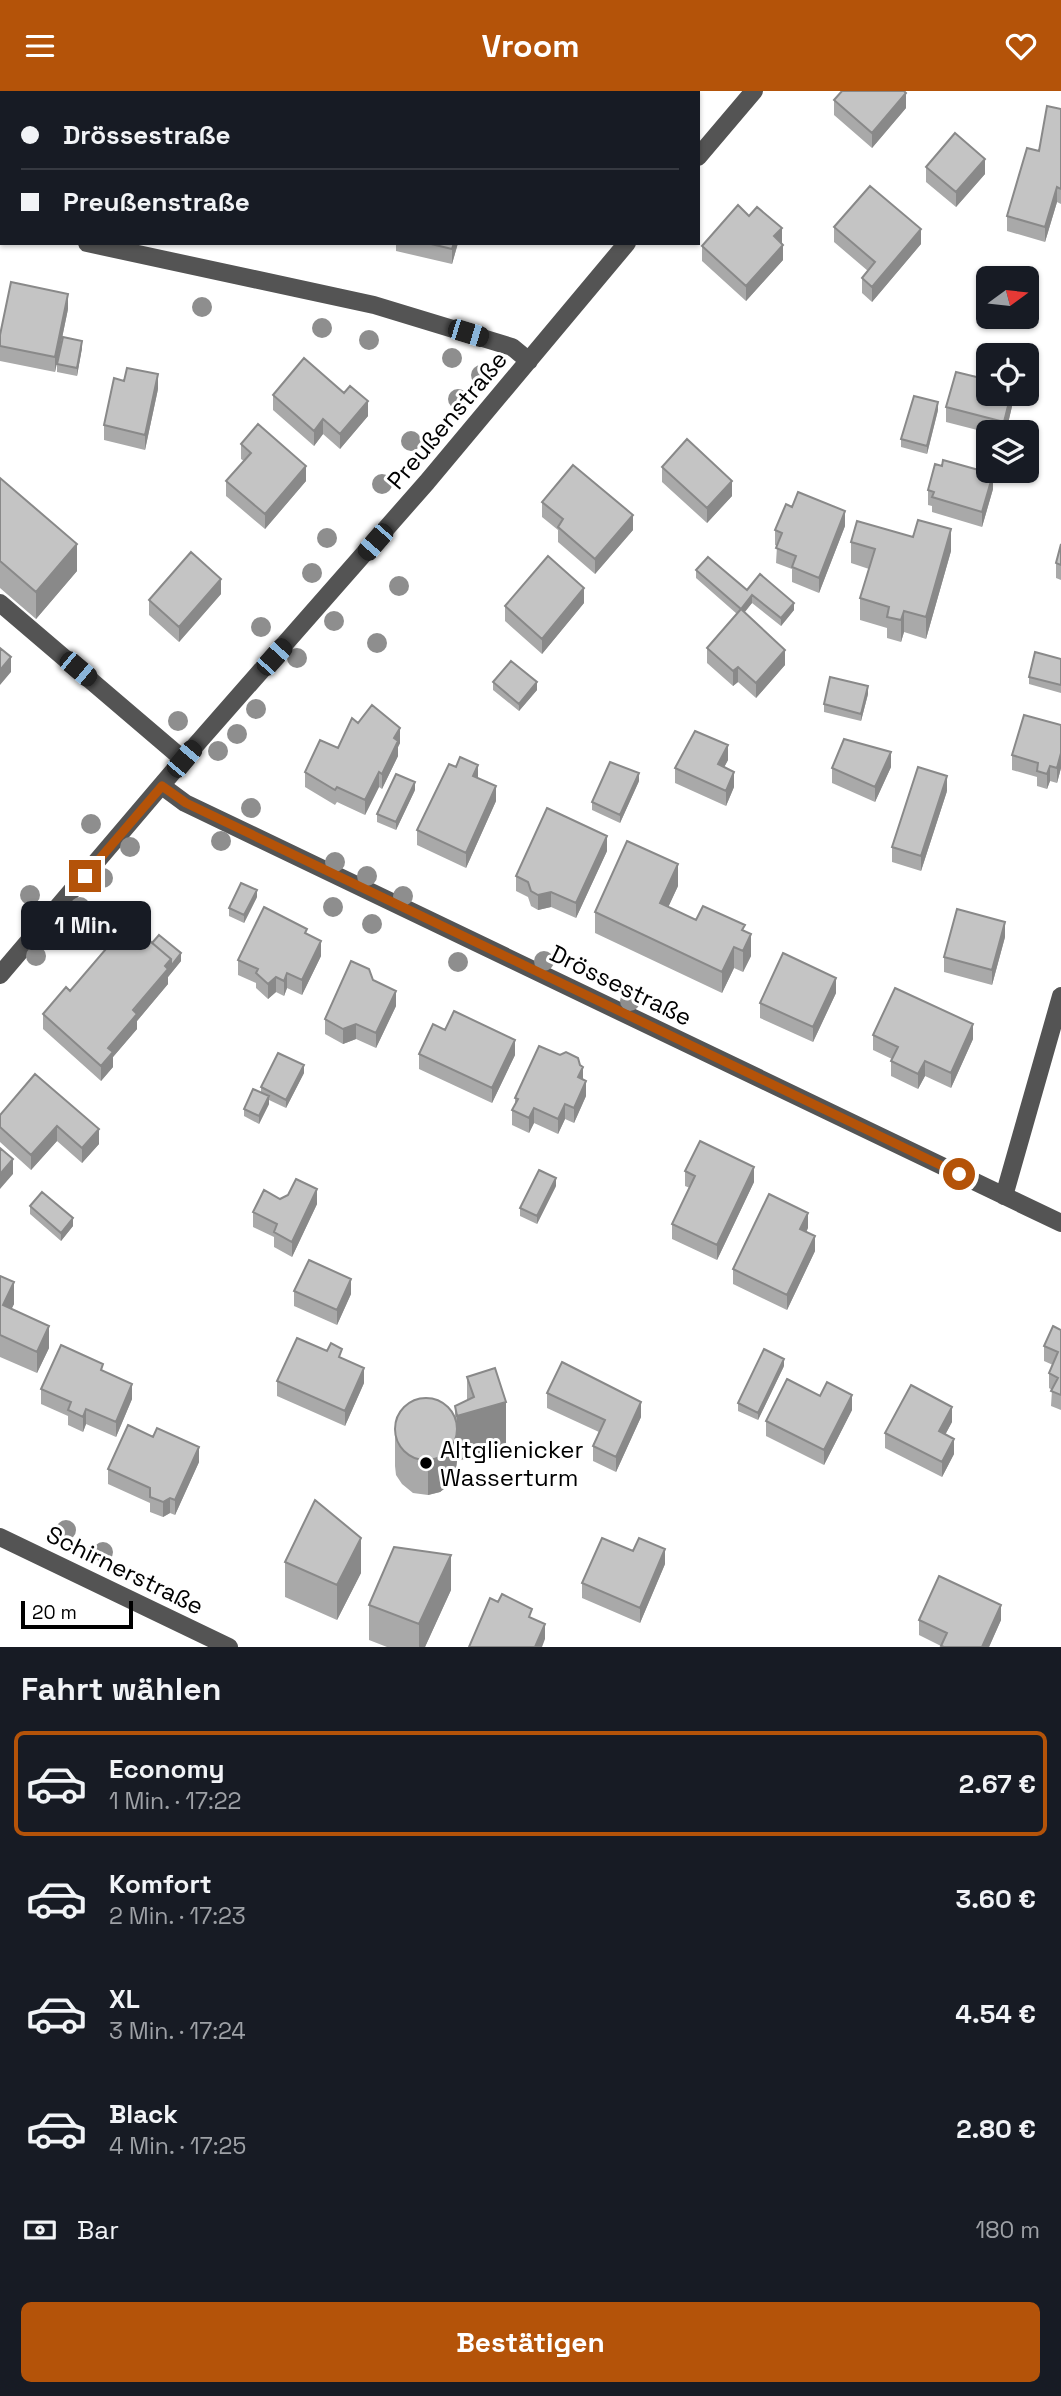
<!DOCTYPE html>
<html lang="de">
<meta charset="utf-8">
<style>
body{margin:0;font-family:"Space Grotesk",sans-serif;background:#20242c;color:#f1f3f6;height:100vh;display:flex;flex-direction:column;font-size:26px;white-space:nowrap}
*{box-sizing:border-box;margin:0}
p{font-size:23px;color:#9ea1a6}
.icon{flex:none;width:38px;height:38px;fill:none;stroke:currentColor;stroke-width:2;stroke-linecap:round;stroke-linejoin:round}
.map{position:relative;height:1556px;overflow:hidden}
.sheet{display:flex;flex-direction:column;background:#171b24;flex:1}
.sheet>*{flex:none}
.banner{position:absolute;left:0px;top:0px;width:700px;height:154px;box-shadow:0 2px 5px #0004;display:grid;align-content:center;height:154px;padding:0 21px;background:#171b24}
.needle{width:46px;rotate:75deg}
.tools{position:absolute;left:976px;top:175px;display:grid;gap:14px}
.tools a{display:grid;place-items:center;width:63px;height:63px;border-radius:10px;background:#171b24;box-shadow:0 2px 5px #0004;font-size:35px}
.scale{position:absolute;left:21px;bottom:18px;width:112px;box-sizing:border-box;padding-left:7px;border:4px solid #000;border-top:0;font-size:19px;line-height:24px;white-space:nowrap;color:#000;-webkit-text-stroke:5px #fff;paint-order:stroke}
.end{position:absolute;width:32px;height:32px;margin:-16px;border:9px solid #b45309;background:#fff;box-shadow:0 0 0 4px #fff}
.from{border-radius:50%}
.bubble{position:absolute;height:49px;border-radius:10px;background:#171b24;box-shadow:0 2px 5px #0004;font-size:23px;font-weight:800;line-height:49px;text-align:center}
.car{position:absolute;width:21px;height:42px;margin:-21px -10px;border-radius:9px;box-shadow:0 0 5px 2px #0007;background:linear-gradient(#222 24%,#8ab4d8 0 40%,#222 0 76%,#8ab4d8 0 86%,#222 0)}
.banner b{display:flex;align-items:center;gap:24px;height:66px;font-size:26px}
.banner b+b{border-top:2px solid #363941}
.banner i{width:18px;height:18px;background:#f1f3f6}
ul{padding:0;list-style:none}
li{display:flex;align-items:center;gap:21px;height:105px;margin:0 14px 10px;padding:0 7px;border:4px solid transparent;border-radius:10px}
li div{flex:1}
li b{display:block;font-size:26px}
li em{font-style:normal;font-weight:800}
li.on{border-color:#b45309}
li>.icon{width:63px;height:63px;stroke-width:1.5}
h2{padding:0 21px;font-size:32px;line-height:84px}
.pay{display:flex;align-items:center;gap:18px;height:77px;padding:0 21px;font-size:26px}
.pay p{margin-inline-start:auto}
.action{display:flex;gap:14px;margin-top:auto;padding:14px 21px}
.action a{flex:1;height:80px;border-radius:10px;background:#b45309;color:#fff;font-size:28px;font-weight:800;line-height:80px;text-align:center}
header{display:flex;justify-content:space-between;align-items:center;height:91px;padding:0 21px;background:#b45309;color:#fff;font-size:32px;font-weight:800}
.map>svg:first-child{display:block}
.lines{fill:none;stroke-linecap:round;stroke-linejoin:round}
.minor{stroke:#545454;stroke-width:18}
.tree{fill:#8e8e8e}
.wall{fill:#a9a9a9}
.shaded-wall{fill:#898989}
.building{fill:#c4c4c4;stroke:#898989;stroke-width:2}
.route{stroke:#b45309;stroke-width:9}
.poi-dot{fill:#000;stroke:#fff;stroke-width:2.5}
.labels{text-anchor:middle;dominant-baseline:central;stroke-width:6;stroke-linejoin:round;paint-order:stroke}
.street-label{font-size:24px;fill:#000;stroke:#fff}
.poi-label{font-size:24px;fill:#000;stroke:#fff;text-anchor:start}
</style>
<header><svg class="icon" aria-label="menu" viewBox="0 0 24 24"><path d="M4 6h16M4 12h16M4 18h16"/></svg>Vroom<svg class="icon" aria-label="heart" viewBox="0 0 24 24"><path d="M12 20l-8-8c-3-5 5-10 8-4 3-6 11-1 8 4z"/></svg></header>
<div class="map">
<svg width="1061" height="1556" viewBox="0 0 1061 1556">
<rect width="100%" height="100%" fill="#fff"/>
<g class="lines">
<!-- minor -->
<path class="minor" d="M698 66 754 0
M0 133 2 134
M87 152 374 214 512 256 529 270
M0 512 184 669
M162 695 185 712 1061 1132
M0 884 194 656 427 391 627 152
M1004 1105 1061 905
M0 1446 229 1556"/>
</g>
<!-- trees -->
<g class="tree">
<circle cx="202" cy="216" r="10"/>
<circle cx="322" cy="237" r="10"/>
<circle cx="369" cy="249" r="10"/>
<circle cx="452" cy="267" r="10"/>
<circle cx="481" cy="284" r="10"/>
<circle cx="458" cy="308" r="10"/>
<circle cx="411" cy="350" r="10"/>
<circle cx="382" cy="393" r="10"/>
<circle cx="327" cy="447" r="10"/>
<circle cx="312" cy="482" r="10"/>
<circle cx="399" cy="495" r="10"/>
<circle cx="334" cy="530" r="10"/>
<circle cx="261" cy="536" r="10"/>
<circle cx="377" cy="552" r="10"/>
<circle cx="297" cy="567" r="10"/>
<circle cx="256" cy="618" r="10"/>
<circle cx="178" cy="630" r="10"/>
<circle cx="237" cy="643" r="10"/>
<circle cx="218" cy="660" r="10"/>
<circle cx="251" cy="717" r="10"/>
<circle cx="91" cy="733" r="10"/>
<circle cx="221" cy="750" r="10"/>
<circle cx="130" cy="756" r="10"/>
<circle cx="335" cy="771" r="10"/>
<circle cx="367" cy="785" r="10"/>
<circle cx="103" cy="787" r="10"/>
<circle cx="30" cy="804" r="10"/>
<circle cx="403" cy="805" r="10"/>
<circle cx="80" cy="816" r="10"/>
<circle cx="333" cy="816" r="10"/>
<circle cx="372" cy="833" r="10"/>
<circle cx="57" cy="844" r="10"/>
<circle cx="36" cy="865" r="10"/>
<circle cx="544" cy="870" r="10"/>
<circle cx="458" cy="871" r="10"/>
<circle cx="630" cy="910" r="10"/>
<circle cx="66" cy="1439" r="10"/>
<circle cx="103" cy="1461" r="10"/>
</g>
<!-- wall -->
<path class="wall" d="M834 9 906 17 872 57 834 24Z
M1061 18V113L1057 111 1045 151 1007 140V125L1039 60Z
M926 76 985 83 956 116 926 91Z
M834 136 921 153 872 211 862 202V187L868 180 834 151Z
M396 152H458L452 173 396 160Z
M781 152 783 169 746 210 702 170V155Z
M68 218 55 281 0 270V244Z
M82 257 77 285 57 281V273Z
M158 298 145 359 104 349V334Z
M1013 303V311L1006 341 989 342 946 331V316Z
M273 304 368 325 340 358 323 343 314 355 273 319Z
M938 319 927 363 901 356V348Z
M241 353 306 390 265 438 226 405V390L244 370 241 368Z
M662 376 732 405 707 432 662 391Z
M0 387 77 480 36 528 0 497Z
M993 398 982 436 932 421V415L928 414V399Z
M542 411 633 439 595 483 558 451V439L542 426Z
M845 435 819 502 792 491V478L776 472 777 455 775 454V439Z
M851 451 951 460 926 548 904 541 901 551 887 547V537L860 529V507L869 478 851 472Z
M1061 453V489L1056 487V472Z
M696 479 747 499 794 519 781 535 752 512 744 521 785 574 756 607 738 591 733 595 707 572V557L737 523 696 487Z
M221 503 179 551 149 524V509Z
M584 512 542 563 505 530V515Z
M1061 568V602L1029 593V586Z
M493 591 537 599 519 620 493 599Z
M868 603 861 630 824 621V613Z
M358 632 400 652 398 656V665L382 698 379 696 365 724 337 711 335 714 305 696V681L338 657Z
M1061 634V677L1057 692 1050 690 1047 698 1037 695V686L1012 679V664Z
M728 669 724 676 734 696 726 715 675 692V677Z
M891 676 875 711 832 692V677Z
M478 687 496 710 466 777 417 754V739Z
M639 690 620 732 592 719V711Z
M415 699 396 739 377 731V723Z
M947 700 921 780 892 771V756Z
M607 760 576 827 551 816 538 819 531 815 528 806 516 800V785Z
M678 795 668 816 696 829 745 840 751 865 743 881 734 877 722 902 595 842V821Z
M257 806 244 832 229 825V817Z
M307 843 321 865 302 904 287 897 284 905 276 901 268 908 256 897V892L238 884V869Z
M1005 846 992 894 944 881V866Z
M104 848 152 852 181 870 168 886V893L137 930V938L113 966V976L101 990 43 938V923L70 900 104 861Z
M373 889 396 915 376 957 356 948 343 953 325 943V928Z
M836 902 813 951 760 927V912Z
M445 939 515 964 492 1012 419 978V963Z
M873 944 973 948 951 997 925 985 918 998 891 985V970L892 968 873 959Z
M304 982 286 1017 269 1009V1013L259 1033 244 1025V1018L261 1001V996Z
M35 983 99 1053 82 1072 57 1050 31 1079 0 1051V1024Z
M583 989 586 1005 574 1032 565 1028 558 1043 534 1032 529 1042 512 1034V1019L515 1014V1007Z
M685 1080 754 1091 717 1169 672 1148V1133L690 1097 685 1095Z
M556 1095 537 1133 520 1125V1117Z
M280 1108 317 1113 292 1166 274 1156V1146L253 1136V1121Z
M30 1115 73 1135 61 1150 30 1123Z
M808 1137 806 1141 815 1160 787 1219 733 1193V1178Z
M0 1185 14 1213 11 1218 49 1257 37 1282 0 1266Z
M294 1200 351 1203 337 1234 294 1215Z
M1061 1239V1319L1051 1315 1052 1299 1049 1297V1282L1053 1274 1044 1270V1255Z
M342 1267 364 1292 345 1335 277 1305V1290Z
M784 1275 758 1329 738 1320V1312Z
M103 1281 132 1308 116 1346 86 1333 83 1341 68 1334V1325L41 1313V1298Z
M467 1286 506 1356 457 1370 455 1385 449 1394 440 1401 428 1404 413 1402 402 1393 396 1384 395 1375V1340L455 1329V1315L467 1309Z
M547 1302 641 1326 616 1381 593 1370V1355L599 1341 547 1317Z
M820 1305 852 1319 824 1374 766 1345V1330Z
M952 1331 945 1344 954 1363 942 1386 885 1357V1342Z
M199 1371 175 1424 170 1422 163 1426 150 1421V1412L108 1393V1378Z
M285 1471 361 1482 337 1529 285 1506Z
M665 1473 640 1532 582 1507V1492Z
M451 1499 425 1556H387L369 1549V1514Z
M919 1529H1001L989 1556H941V1555L919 1544Z"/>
<!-- shaded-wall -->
<path class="shaded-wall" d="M906 2V17L872 57V42Z
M985 68V83L956 116V101Z
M1057 96V111L1045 151V136Z
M782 137V152L774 160V145Z
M921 138V153L872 211V196Z
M454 152H458L452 173V158Z
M783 154V169L746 210V195Z
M68 203V218L55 281V266Z
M82 250V257L77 285V277Z
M158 283V298L145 359V344Z
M1011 303H1013V311L1006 341H1004V331Z
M368 310V325L340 358V343Z
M938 311V319L927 363V355Z
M323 328V343L314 355V340Z
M306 375V390L265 438V423Z
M993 383V398L982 436V421Z
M732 390V405L707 432V417Z
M845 420V435L819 502V487Z
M633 424V439L595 483V468Z
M951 438V460L926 548V526Z
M77 453V480L36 528V501Z
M221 488V503L179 551V536Z
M584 497V512L542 563V548Z
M752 504V512L741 526V518Z
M794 512V519L781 535V527Z
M904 520V541L901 551V529Z
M785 559V574L756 607V592Z
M11 566V581L0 594V579Z
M738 576V591L733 595V580Z
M537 591V599L519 620V613Z
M868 595V603L861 630V623Z
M400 637V652L398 656V665L382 698V683L394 647Z
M728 654V669L718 688V673Z
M891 661V676L875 711V696Z
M1061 662V677L1057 692V677Z
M478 674V689L473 685Z
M1050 675V690L1047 698V683Z
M379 681V696L365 724V709Z
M734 681V696L726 715V700Z
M639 682V690L620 732V724Z
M947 685V700L921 780V765Z
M415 691V699L396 739V731Z
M496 695V710L466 777V762Z
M607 745V760L576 827V812Z
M678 773V795L660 834V812Z
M257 799V806L244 832V824Z
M551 801V816L538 819V804Z
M1005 831V846L992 894V879Z
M751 843V865L743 881V860Z
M321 850V865L302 904V889Z
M734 856V877L722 902V881Z
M181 862V870L168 886V893L137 930V938L113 966V976L101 990V975L108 957 165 875 171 868Z
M287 882V897L284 905V890Z
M276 886V901L268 908V893Z
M836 887V902L813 951V936Z
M396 900V915L376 957V942Z
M356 933V948L343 953V938Z
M973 933V948L951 997V982Z
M515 949V964L492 1012V997Z
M925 970V985L918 998V983Z
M304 974V982L286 1017V1009Z
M583 976V991L578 986Z
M586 990V1005L574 1032V1017Z
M269 1005V1013L259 1033V1025Z
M565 1013V1028L558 1043V1028Z
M534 1017V1032L529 1042V1027Z
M57 1035V1050L31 1079V1064Z
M99 1038V1053L82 1072V1057Z
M13 1068V1083L0 1098V1083Z
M754 1076V1091L717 1169V1154Z
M556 1087V1095L537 1133V1125Z
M317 1098V1113L292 1166V1151Z
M808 1122V1137L800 1153V1138Z
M73 1127V1135L61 1150V1142Z
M815 1145V1160L787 1219V1204Z
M351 1188V1203L337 1234V1219Z
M14 1191V1213L3 1236V1214Z
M49 1235V1257L37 1282V1261Z
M784 1268V1275L758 1329V1322Z
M364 1277V1292L345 1335V1320Z
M132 1293V1308L116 1346V1331Z
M852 1304V1319L824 1374V1359Z
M506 1311V1356L457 1370 455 1385 449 1394 440 1401 428 1404V1369L457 1335V1325Z
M641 1311V1326L616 1381V1366Z
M952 1316V1331L939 1355V1340Z
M86 1318V1333L83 1341V1326Z
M954 1348V1363L942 1386V1371Z
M199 1356V1371L175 1424V1409Z
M170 1407V1422L163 1426V1411Z
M361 1447V1482L337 1529V1494Z
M665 1458V1473L640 1532V1517Z
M451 1464V1499L425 1556H419V1533Z
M1001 1514V1529L989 1556H982Z
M545 1533V1548L542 1556H535Z"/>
<!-- building -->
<path class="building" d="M119 0H175V2H119Z
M306 0H326V2H305Z
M432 0H442L444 2H432Z
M564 0H591L593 2H562Z
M842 0H904L906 2 872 42 834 9Z
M1047 15 1061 18V98L1057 96 1045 136 1007 125 1027 57 1039 60Z
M955 42 985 68 956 101 926 76Z
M870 95 921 138 872 196 862 187 875 171 834 136Z
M738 114 749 125 757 116 782 137 774 145 783 154 746 195 702 155Z
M427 152H454L452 158Z
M11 191 68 203 55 266 0 255V244Z
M63 246 82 250 77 277 57 273Z
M304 267 344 302 350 295 368 310 340 343 323 328 314 340 273 304Z
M127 277 158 283 145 344 104 334 114 287 124 290Z
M956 281 989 289V303H1011L1004 331 946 316Z
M914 305 938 311 927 355 901 348Z
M258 333 306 375 265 423 226 390 251 362 241 353Z
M687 348 732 390 707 417 662 376Z
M943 369 993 383 982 421 932 406 934 401 928 399 935 373 942 375Z
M573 374 633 424 595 468 558 436 563 428 542 411Z
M0 387 77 453 36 501 0 470Z
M798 401 845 420 819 487 792 476 796 465 776 457 782 442 775 439 786 413 792 416Z
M918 429 951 438 926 526 904 520 901 529 887 526 889 516 860 507 875 458 851 451 857 430 913 446Z
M1061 453V474L1056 472Z
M191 461 221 488 179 536 149 509Z
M548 465 584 497 542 548 505 515Z
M708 466 747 499 760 483 794 512 781 527 752 504 741 518 696 479Z
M741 518 785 559 756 592 738 576 733 580 707 557Z
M0 557 11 566 0 579Z
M1035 561 1061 568V594L1029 586Z
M511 570 537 591 519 613 493 591Z
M830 586 868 595 861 623 824 613Z
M372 614 400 637 394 647 398 650 382 683 379 681 365 709 337 696 335 699 305 681 320 649 338 657 352 627 358 632Z
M1024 624 1061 634V662L1057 677 1050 675 1047 683 1037 680 1038 672 1012 664Z
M695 640 728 654 718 673 734 681 726 700 675 677Z
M844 648 891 661 875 696 832 677Z
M460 666 478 674 473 685 496 695 466 762 417 739 449 673 456 676Z
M610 671 639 682 620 724 592 711Z
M918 676 947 685 921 765 892 756Z
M396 683 415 691 396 731 377 723Z
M547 717 607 745 576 812 551 801 538 804 531 800 528 791 516 785Z
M627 750 678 773 660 812 696 829 703 815 745 834 742 839 751 843 743 860 734 856 722 881 595 821Z
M241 792 257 799 244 824 229 817Z
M264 816 307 838 305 842 321 850 302 889 287 882 284 890 276 886 268 893 256 882 258 878 238 869Z
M957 818 1005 831 992 879 944 866Z
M123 838 139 851 144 845 171 868 165 875 168 878 133 919 137 923 108 957 113 961 101 975 43 923 66 896 70 900 106 858 104 848 111 839 121 840Z
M159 844 181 862 171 875V868L152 852Z
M783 862 836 887 813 936 760 912Z
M351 870 369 878 373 889 396 900 376 942 356 933 343 938 325 928Z
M895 897 973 933 951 982 925 970 918 983 891 970 898 956 873 944Z
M454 920 515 949 492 997 419 963 433 933 445 939Z
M539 955 560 964 566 961 578 967 580 974 583 976 578 986 586 990 574 1017 565 1013 558 1028 534 1017 529 1027 512 1019 518 1008 515 1007Z
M278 962 304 974 286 1009 261 996Z
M35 983 99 1038 82 1057 57 1035 31 1064 0 1036V1024Z
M253 998 269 1005 259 1025 244 1018Z
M700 1050 754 1076 717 1154 672 1133 695 1085 685 1080Z
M0 1057 13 1068 0 1083Z
M539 1079 556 1087 537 1125 520 1117Z
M296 1088 317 1098 292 1151 274 1141 277 1133 253 1121 264 1099 280 1108 288 1104Z
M42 1101 73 1127 61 1142 30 1115Z
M769 1103 808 1122 800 1138 815 1145 787 1204 733 1178Z
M309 1169 351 1188 337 1219 294 1200Z
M0 1185 14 1191 3 1214 49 1235 37 1261 0 1244Z
M1053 1235 1061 1239V1304L1051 1300 1058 1287 1049 1282 1058 1261 1044 1255Z
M297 1247 327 1260 331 1252 342 1258 339 1266 364 1277 345 1320 277 1290Z
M61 1254 103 1273 101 1279 132 1293 116 1331 86 1318 83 1326 68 1319 71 1311 41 1298Z
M764 1258 784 1268 758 1322 738 1312Z
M562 1271 641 1311 616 1366 593 1355 605 1329 547 1302Z
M495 1277 506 1311 457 1325 455 1315 474 1306 467 1286Z
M787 1288 820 1305 827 1291 852 1304 824 1359 766 1330Z
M911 1294 952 1316 939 1340 954 1348 942 1371 885 1342Z
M395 1338a31 31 0 1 1 62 0a31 31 0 1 1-62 0Z
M128 1334 153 1346 157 1337 199 1356 175 1409 170 1407 163 1411 150 1406V1397L108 1378Z
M315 1409 361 1447 337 1494 285 1471Z
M602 1447 633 1460 639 1447 665 1458 640 1517 582 1492Z
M394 1456 451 1464 419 1533 369 1514Z
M939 1485 1001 1514 982 1556H944L941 1555 947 1542 919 1529Z
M502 1503 532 1518 529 1526 545 1533 535 1556H469L490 1507 498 1511Z"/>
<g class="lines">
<!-- route -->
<path class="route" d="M85 785 162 695 186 712 959 1083"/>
</g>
<!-- markers -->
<circle class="poi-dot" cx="426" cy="1372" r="7"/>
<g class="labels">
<!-- street labels -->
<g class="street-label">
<text transform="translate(447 329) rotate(-50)">Preußenstraße</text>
<text transform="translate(621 894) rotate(26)">Drössestraße</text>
<text transform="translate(125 1479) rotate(26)">Schirnerstraße</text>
</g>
<!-- poi labels -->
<g class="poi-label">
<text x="440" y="1358">Altglienicker<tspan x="440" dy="28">Wasserturm</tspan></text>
</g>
</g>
</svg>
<div class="tools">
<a><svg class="needle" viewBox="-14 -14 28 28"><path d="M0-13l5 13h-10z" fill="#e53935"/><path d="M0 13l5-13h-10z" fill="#9ea1a6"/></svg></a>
<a><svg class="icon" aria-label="locate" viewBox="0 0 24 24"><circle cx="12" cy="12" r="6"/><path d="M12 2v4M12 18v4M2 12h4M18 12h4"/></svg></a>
<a><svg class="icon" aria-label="layers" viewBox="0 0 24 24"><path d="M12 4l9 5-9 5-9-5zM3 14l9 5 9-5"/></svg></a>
</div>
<div class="scale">20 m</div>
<i class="end from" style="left:959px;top:1083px"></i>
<i class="end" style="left:85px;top:785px"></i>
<div class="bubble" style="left:21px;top:810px;width:130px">1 Min.</div>
<i class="car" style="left:468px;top:242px;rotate:107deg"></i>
<i class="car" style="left:375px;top:451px;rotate:221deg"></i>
<i class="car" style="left:274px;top:566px;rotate:42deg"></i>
<i class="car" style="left:78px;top:578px;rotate:130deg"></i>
<i class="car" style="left:184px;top:668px;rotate:40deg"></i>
<div class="banner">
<b><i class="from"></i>Drössestraße</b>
<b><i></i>Preußenstraße</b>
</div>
</div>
<section class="sheet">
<h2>Fahrt wählen</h2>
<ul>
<li class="on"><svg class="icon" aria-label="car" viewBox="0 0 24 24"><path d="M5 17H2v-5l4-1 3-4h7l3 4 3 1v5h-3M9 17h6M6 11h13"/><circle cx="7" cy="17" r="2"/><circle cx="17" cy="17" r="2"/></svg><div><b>Economy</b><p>1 Min. · 17:22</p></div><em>2.67 €</em></li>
<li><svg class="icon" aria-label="car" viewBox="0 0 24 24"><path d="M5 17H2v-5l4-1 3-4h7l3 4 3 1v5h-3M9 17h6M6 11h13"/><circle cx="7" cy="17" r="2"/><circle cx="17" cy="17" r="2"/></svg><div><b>Komfort</b><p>2 Min. · 17:23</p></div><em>3.60 €</em></li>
<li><svg class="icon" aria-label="car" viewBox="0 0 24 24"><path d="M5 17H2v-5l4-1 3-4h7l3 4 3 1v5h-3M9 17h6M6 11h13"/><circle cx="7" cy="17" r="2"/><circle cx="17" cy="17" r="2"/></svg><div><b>XL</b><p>3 Min. · 17:24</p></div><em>4.54 €</em></li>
<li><svg class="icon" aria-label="car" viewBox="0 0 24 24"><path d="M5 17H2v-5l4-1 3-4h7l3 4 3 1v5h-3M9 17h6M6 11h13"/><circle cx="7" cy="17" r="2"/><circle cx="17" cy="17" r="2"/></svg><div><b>Black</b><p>4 Min. · 17:25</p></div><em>2.80 €</em></li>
</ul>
<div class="pay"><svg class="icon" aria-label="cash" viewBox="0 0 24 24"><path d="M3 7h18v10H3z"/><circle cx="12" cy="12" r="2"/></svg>Bar<p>180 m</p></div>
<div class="action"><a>Bestätigen</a></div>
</section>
